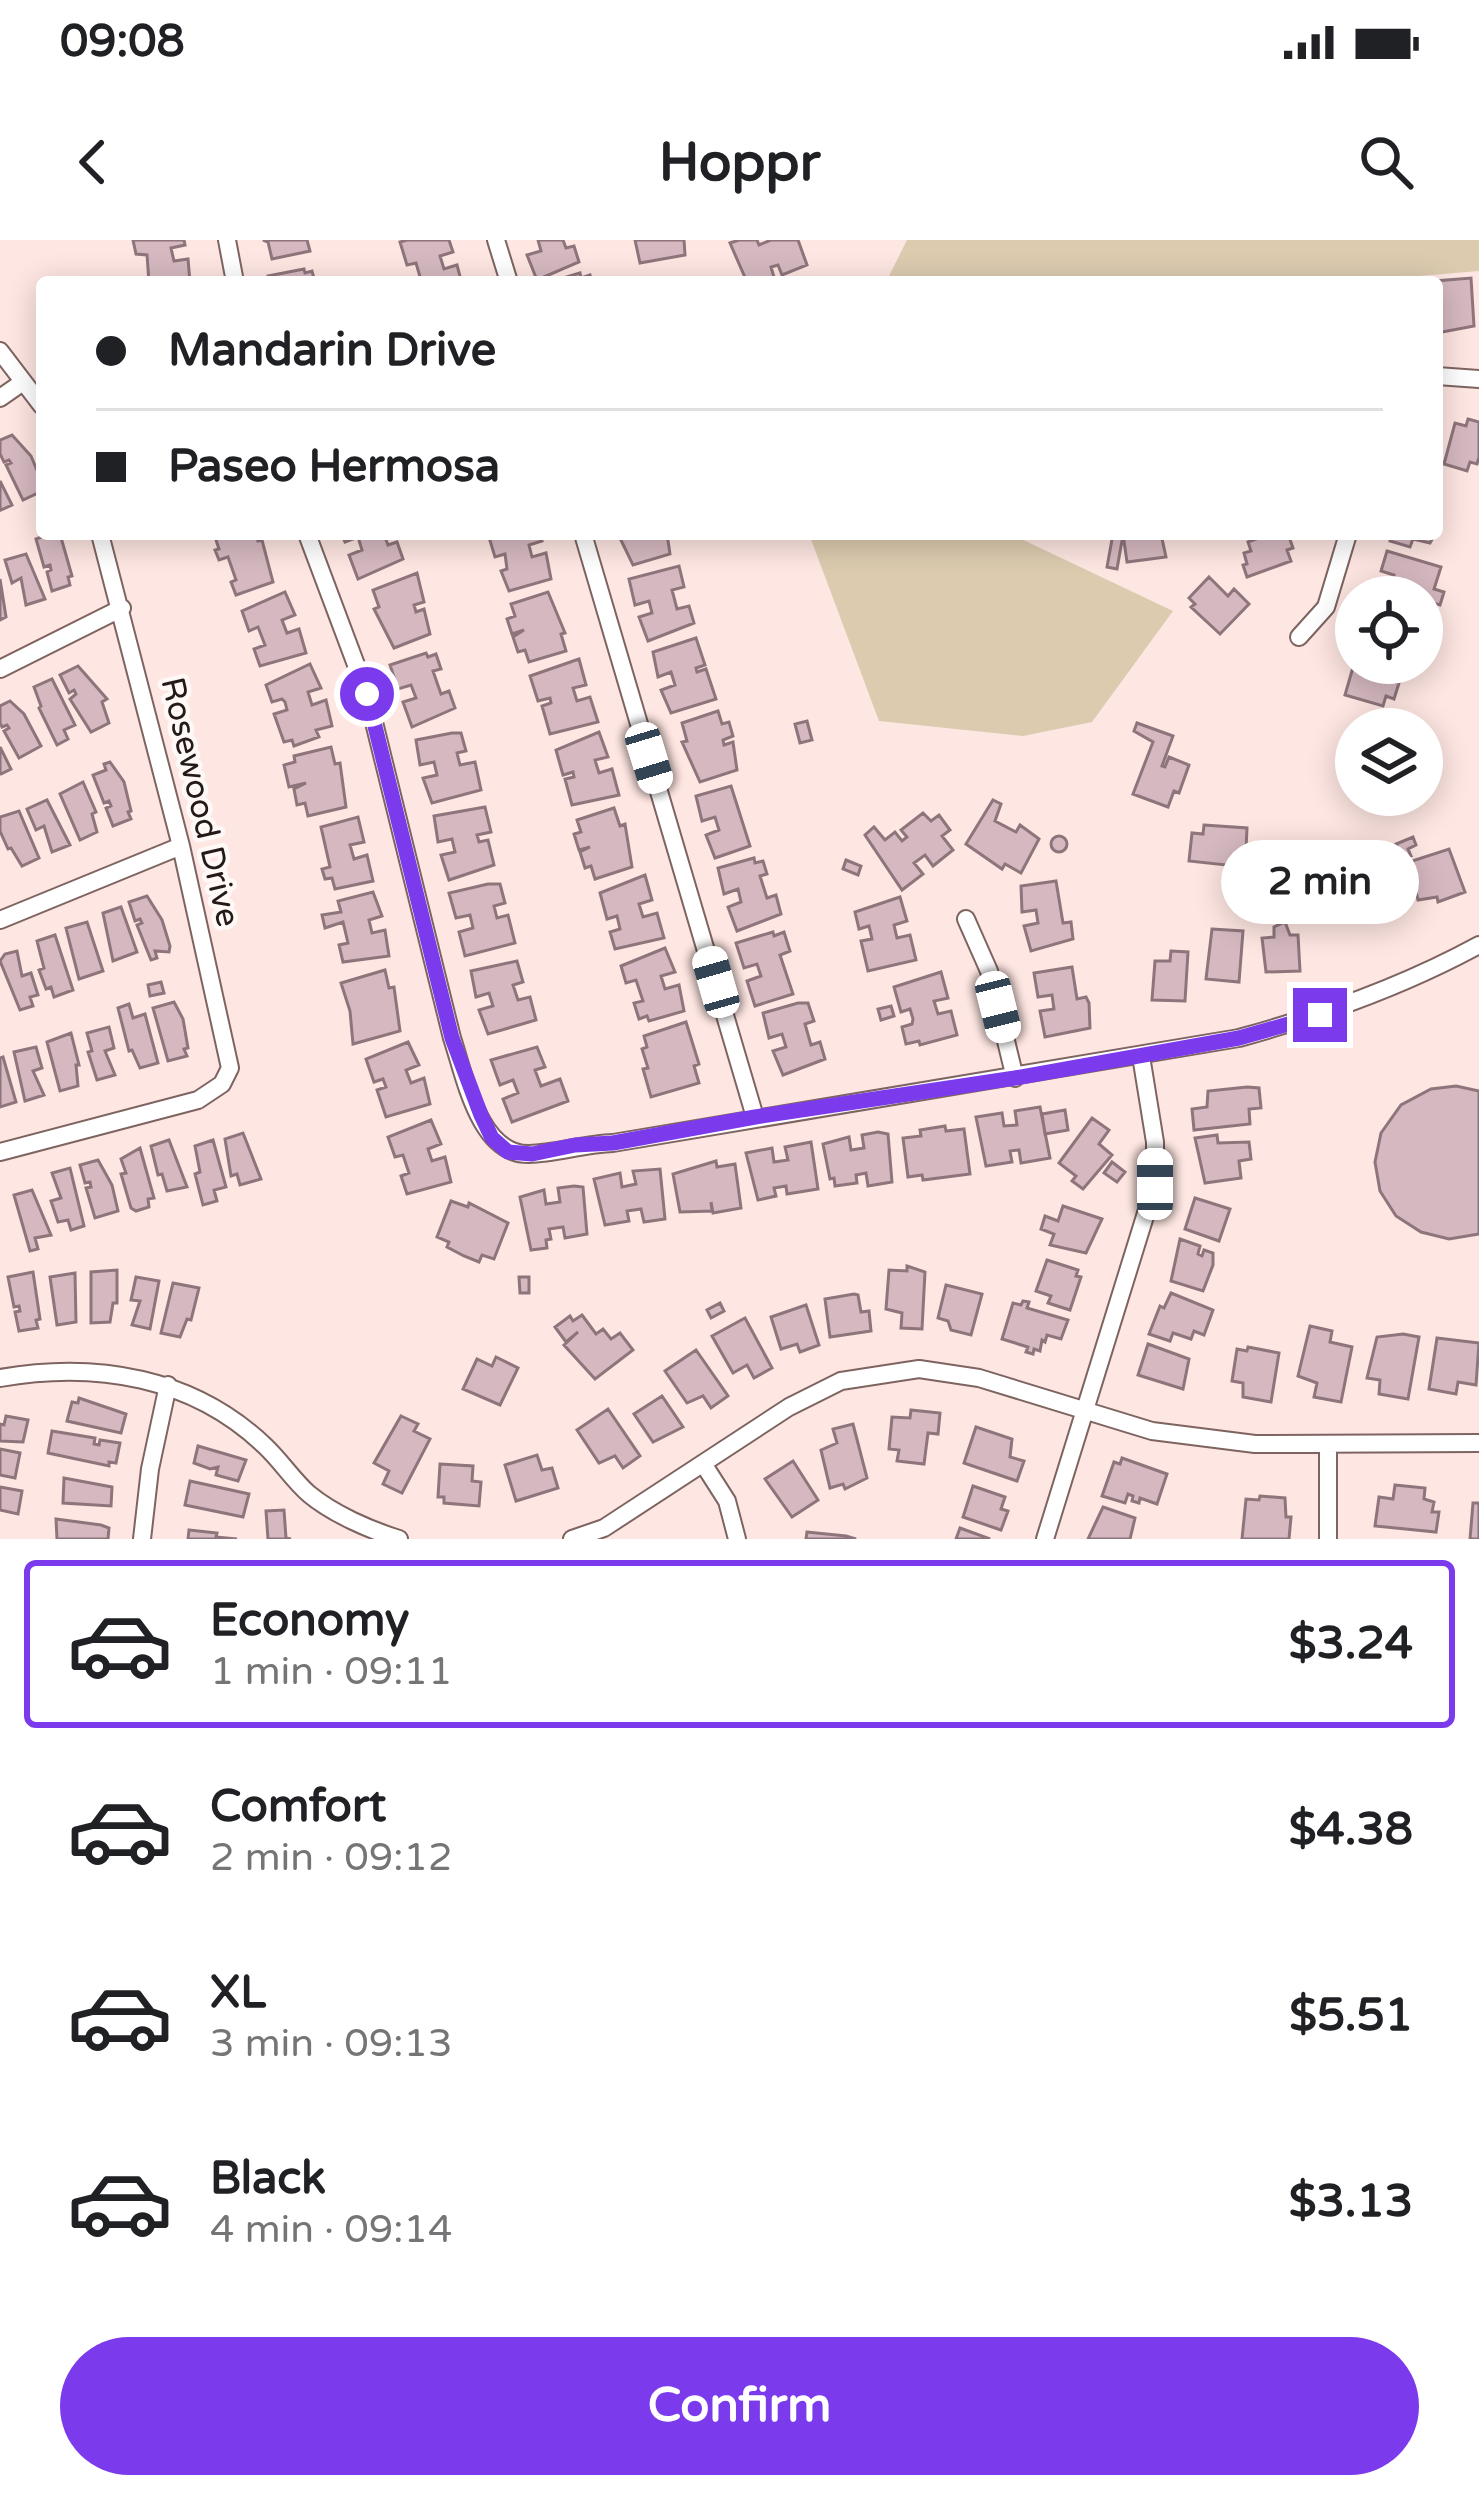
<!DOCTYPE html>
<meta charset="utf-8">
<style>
body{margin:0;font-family:"Varela Round",sans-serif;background:#f2f2f2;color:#202124;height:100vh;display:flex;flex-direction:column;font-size:45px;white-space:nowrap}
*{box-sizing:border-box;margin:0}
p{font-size:39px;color:#757577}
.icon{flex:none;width:66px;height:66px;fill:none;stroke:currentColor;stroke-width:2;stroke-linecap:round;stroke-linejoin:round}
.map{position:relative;height:1299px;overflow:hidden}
.sheet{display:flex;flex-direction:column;background:#fff;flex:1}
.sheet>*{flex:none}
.banner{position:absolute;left:36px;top:36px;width:1407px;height:264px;border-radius:12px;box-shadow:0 6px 30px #0003;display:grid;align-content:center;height:264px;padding:0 60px;background:#fff}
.fabs{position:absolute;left:1335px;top:336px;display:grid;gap:24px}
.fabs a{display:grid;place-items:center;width:108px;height:108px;border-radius:50%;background:#fff;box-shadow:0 6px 30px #0003;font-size:60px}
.end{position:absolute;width:54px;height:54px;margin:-27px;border:15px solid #7c3aed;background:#fff;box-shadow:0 0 0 6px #fff}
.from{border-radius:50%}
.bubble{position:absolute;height:84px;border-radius:42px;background:#fff;box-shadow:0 6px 30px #0003;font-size:39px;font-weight:800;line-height:84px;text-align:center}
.car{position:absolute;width:36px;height:72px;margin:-36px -18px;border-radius:15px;box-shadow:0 0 9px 3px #0007;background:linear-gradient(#fff 24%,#345 0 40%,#fff 0 76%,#345 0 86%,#fff 0)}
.banner b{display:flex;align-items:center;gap:42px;height:114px;font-size:45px}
.banner b+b{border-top:3px solid #e0e0e0}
.banner i{width:30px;height:30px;background:#202124}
ul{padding:21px 0 0;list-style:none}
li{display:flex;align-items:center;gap:36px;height:168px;margin:0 24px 18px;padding:0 36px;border:6px solid transparent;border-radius:12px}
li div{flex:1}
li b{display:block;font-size:45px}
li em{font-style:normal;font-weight:800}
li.on{border-color:#7c3aed}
li>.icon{width:108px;height:108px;stroke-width:1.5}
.button{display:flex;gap:24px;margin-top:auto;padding:24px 60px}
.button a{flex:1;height:138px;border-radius:72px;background:#7c3aed;color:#fff;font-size:48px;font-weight:800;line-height:138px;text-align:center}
.status{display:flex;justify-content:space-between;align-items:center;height:84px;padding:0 60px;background:#fff;direction:ltr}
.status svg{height:33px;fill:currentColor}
header{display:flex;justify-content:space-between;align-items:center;height:156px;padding:0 60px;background:#fff;font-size:54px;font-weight:800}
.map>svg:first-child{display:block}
.green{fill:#dccbaf}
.building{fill:#d6b9c0;stroke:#8e757b;stroke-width:3}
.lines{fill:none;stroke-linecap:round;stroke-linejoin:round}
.lane-casing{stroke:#7e6461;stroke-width:10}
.street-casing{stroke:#7e6461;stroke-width:20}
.lane{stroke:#fff;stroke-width:8}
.street{stroke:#fff;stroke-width:16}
.route{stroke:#7c3aed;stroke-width:15}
.labels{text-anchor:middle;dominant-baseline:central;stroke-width:9;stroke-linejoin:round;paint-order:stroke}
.street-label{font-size:33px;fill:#231917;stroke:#fef8f7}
</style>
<div class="status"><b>09:08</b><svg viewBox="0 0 49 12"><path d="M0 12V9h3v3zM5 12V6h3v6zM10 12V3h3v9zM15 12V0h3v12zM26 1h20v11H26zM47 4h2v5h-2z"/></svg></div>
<header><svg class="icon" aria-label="back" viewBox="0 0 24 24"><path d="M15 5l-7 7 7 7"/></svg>Hoppr<svg class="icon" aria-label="search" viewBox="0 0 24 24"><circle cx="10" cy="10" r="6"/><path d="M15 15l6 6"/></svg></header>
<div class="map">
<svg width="1479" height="1299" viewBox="0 0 1479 1299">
<rect width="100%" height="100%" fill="#fee6e2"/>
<!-- green -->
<path class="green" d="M907 0H1479V31L1349 42H886Z
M809 294H1011L1173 371 1092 482 1023 496 879 481Z"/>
<!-- building -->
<path class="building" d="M133 0H184L185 5 171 8 174 21 188 19 190 42H149L147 15 136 14Z
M263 0H307L310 11 272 19 268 2Z
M407 0H449L453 12 440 16 444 29 457 25 461 40 416 42 421 40 416 23 407 25 400 2Z
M538 0H563L566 8 574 6 579 22 537 40 527 15 541 11Z
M635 0H684L685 15 640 23Z
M739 0H757L759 5 771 0H798L807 25 782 35 778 25 771 27 774 37 747 42 730 3Z
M304 29 305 33 312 31 315 42H269L268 36Z
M580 33 581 38 590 35 592 42H550Z
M1471 38 1474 86 1437 93 1435 41Z
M1468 179 1479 182V217L1477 224 1470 222 1467 231 1444 224 1455 183 1466 186Z
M12 195 31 216 42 242 38 244 42 251 23 260 6 225 11 223 9 220 4 222 0 214V200Z
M0 241 12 265 1 270 0 267Z
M50 294H60L72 336 68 337 70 345 52 351 47 332 51 330 50 325 44 327 36 299Z
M224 294H255L258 301 262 300 273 342 236 355 231 342 236 340 228 317 219 320 215 310 219 309 215 297Z
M342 294H384L388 305 397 302 403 319 358 339 349 315 362 310 358 297 345 302Z
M488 294H540L542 301 529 305 532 317 546 313 551 339 509 351 501 331 507 329 505 314 495 317Z
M618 294H667L670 314 633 325Z
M1113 294 1123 295 1117 329 1107 327Z
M1123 294H1161L1166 317 1127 322Z
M1269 294H1288L1293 308 1287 310 1291 321 1247 337 1243 325 1247 324 1244 313 1251 311 1248 302Z
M1392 294H1435L1430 303 1413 299 1410 307 1390 301Z
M1387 311 1441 327 1434 349 1444 352 1440 365 1390 351 1394 335 1381 331Z
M26 314 45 359 26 365 21 338 12 343 5 320Z
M679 326 684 347 672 350 677 369 689 366 694 383 648 401 639 377 652 373 649 361 635 365 629 339Z
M417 333 424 362 414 365 416 372 424 369 430 394 394 408 374 369 379 367 373 350Z
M1209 337 1228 356 1234 349 1249 364 1220 394 1191 367 1195 364 1189 358Z
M0 339 6 377 0 380Z
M285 352 295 375 282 380 287 393 299 389 306 413 260 426 254 409 265 405 258 387 249 391 242 371Z
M548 352 565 393 561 394 566 411 529 422 525 410 518 412 513 397 524 390 512 394 507 379 515 376 511 364Z
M696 398 705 425 696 428 697 432 706 429 716 459 671 473 661 450 675 445 671 432 658 437 653 412Z
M426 413 428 417 436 414 441 429 433 431 441 454 449 451 455 468 412 487 403 462 416 458 411 445 398 449 390 425Z
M1356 417V423H1379L1376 431 1392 435 1391 441 1399 443 1394 459 1386 456 1383 466 1345 455Z
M579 419 586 445 573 448 577 461 590 457 598 482 550 494 542 466 551 463 550 458 538 461 530 436Z
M310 424 321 448 308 452 312 465 326 460 332 486 316 490 319 497 294 506 292 500 284 502 274 474 287 470 285 462 282 459 272 462 266 445Z
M78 426 107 459 102 462 109 483 91 492 70 459 76 454 74 450 69 453 60 435Z
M52 439 75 485 64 490 68 499 57 505 39 468 41 466 34 447Z
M10 461 24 474 41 506 19 518 4 491 9 488 7 485 2 487 0 483V466Z
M718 471 722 484 729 482 733 496 723 500 724 505 733 502 737 530 700 542 682 502 687 501 682 483Z
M807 481 812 500 800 503 795 484Z
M1137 483 1173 496 1162 526 1165 527 1169 517 1189 525 1179 553 1174 551 1168 567 1133 554 1153 502 1134 491Z
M599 492 608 517 595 520 599 533 612 529 619 555 572 565 565 539 574 537 573 532 563 535 556 510Z
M452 493H461L466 511 457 513 460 525 475 522 481 550 432 563 423 538 437 535 434 522 420 525 416 500Z
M0 507 11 529 1 534 0 533Z
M331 507 335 524 340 523 346 567 308 576 305 563 297 565 294 549 306 543 289 547 284 525 295 522 294 516Z
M110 522 124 542 131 571 128 572 131 579 113 586 106 568 111 566 109 561 104 563 93 535 106 530 104 524Z
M83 542 96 572 92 574 97 592 80 600 60 554Z
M731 546 750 606 715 618 706 595 719 590 715 577 702 581 696 556Z
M47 560 70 605 52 612 44 586 36 590 27 569Z
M993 560 1001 564 995 581 1016 592 1020 585 1039 599 1021 633 1005 624 1002 629 966 604Z
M485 567 491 592 477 595 479 602 488 600 494 625 449 640 441 615 455 612 452 599 438 602 434 576Z
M614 568 620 586 625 584 632 627 595 639 591 626 585 628 580 612 590 607 579 610 574 594 581 592 577 580Z
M19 571 39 618 22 626 11 608 8 609 0 591V577Z
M923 573 931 581 939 575 950 590 942 596 953 610 933 626 925 615 914 623 923 634 902 650 865 595 874 587 885 600 895 592 902 601 907 597 901 590Z
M358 577 364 602 350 605 354 619 367 615 373 641 335 649 332 638 325 639 322 629 330 627 321 587Z
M1204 585 1247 588 1246 610 1241 609 1235 626 1189 621 1192 593 1203 594Z
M1051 604a8 8 0 1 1 16 0a8 8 0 1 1-16 0Z
M1413 597 1416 605 1408 609 1411 616 1403 619 1396 604Z
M1449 609 1465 652 1438 662 1437 657 1418 660 1409 622Z
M754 618 755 623 763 621 767 634 760 636 767 658 776 655 781 674 737 691 728 667 741 662 738 649 724 654 718 628Z
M846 620 861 626 858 635 843 629Z
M645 635 652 660 639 664 643 677 657 673 664 698 615 709 610 692 620 689 617 676 607 679 600 653Z
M1056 641 1063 683 1071 682 1073 699 1031 711 1024 686 1038 683 1036 670 1022 672 1021 646Z
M488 644H500L505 663 494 666 497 678 508 675 515 703 465 716 459 692 473 688 470 675 456 678 449 653Z
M373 652 382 676 369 680 372 693 385 690 389 716 343 722 339 705 348 703 343 682 325 688 322 675 341 672 338 661Z
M147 656 162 680 170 706 169 712 155 711 157 718 151 720 137 685 142 683 140 679 135 681 129 662Z
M900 657 907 681 894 685 897 698 910 695 916 720 868 731 861 701 872 699 869 686 859 689 855 672Z
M121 667 137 712 113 721 103 673Z
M87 682 103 731 79 739 66 688Z
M1285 682 1290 695H1298L1300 731 1266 732 1262 698 1274 697V687Z
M1212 689 1243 691 1239 742 1206 739Z
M773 692 774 696 784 692 790 711 780 715 793 754 755 766 747 741 761 736 757 724 744 728 736 703Z
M55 695 73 750 54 757 51 747 46 749 39 730 44 728 37 701Z
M665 708 675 732 661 736 665 749 679 745 684 771 649 781 647 776 639 779 634 763 643 761 636 740 626 743 621 726Z
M17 711 22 736 31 733 38 755 30 757 33 766 20 770 0 721 5 714Z
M1171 711 1188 712 1185 761 1152 760 1155 721H1170Z
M517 721 523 742 513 745 518 760 530 757 536 780 488 794 479 770 493 766 489 753 476 757 471 731Z
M1072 727 1077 759 1086 757 1089 763 1090 788 1045 797 1040 771 1054 769 1052 755 1038 757 1034 733Z
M385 730 389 748 394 747 400 791 353 804 350 771 341 743Z
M941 732 948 758 934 761 938 774 951 771 957 795 920 805 919 801 906 804 902 787 912 784 913 779 910 769 901 772 894 747Z
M161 742 164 753 150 756 148 745Z
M174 762 183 779 188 808 184 809 187 816 168 821 153 768Z
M798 763H808L814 781 805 784 811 805 820 802 825 819 783 835 773 811 786 807 782 794 769 798 763 773Z
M129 764 133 778 145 774 158 823 140 828 132 810 129 811 118 768Z
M891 766 894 776 881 780 878 769Z
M686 782 699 824 694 826 699 843 651 857 643 829 648 828 642 809 647 807 644 796Z
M109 787 114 808 105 811 115 835 97 840 88 812 92 811 87 793Z
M71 793 79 825H76L78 846 60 851 47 802Z
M408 802 419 825 406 830 411 843 424 838 430 864 386 877 377 850 386 847 383 839 374 842 366 819Z
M36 807 42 828 33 831 44 855 25 861 14 812Z
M537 807 545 827 535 830 541 846 560 839 568 861 512 882 503 859 518 853 513 840 500 845 491 820Z
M3 817 16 862 0 867V818Z
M1456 846 1479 851V994L1449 999 1421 992 1396 976 1380 951 1375 922 1381 893 1401 865 1431 849Z
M1247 847 1259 848 1261 868 1249 869 1250 884 1194 890 1192 869 1207 867 1208 851Z
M1040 867 1050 918 1021 923 1019 910 1010 911 1012 922 986 926 976 877 1002 873 1004 886 1017 885 1015 871Z
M1065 870 1068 890 1045 894 1042 874Z
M1092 878 1109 890 1099 904 1112 915 1083 949 1072 941 1076 936 1059 923Z
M431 880 441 904 428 909 432 921 445 917 451 942 407 954 401 936 409 933 403 915 395 917 388 897Z
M945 886 946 891 964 889 970 934 923 940 922 935 908 937 903 898 921 896 920 890Z
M878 892 888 894 892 942 868 946 866 933 856 935 857 943 835 946 834 938 830 939 823 904 849 897 851 910 864 908 862 895Z
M243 893 261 939 240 945 237 934 231 936 225 899Z
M1217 895 1218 903 1249 902 1251 919 1239 921 1241 938 1205 943 1195 898Z
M169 900 187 947 167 951 162 934 158 935 151 906Z
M213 900 226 947 214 950 217 961 203 965 195 934 200 932 195 906Z
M811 902 818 949 787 954 786 946 774 948 776 956 758 960 746 913 772 908 774 922 788 920 785 907Z
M140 908 154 958 148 959 149 967 136 971 131 968 121 934 126 933 121 919Z
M98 920 112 945 118 971 95 978 86 948 91 947 90 942 85 943 80 925Z
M716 921 717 927 735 924 741 968 713 973 711 962 712 971 680 972 673 934Z
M1112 922 1125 932 1117 942 1104 933Z
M70 928 84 986 71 990 68 980 58 982 51 961 61 958 52 933Z
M660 929 665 979 644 982 641 969 627 971 629 981 605 985 594 939 620 933 622 947 636 944 633 931Z
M574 946 583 947 587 994 565 998 563 987 549 989 551 999 546 1000 547 1008 531 1010 520 957 544 950 546 964 560 962 558 948Z
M32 950 51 995 35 998 38 1009 30 1011 14 955Z
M1195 958 1230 969 1219 1001 1185 989Z
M451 961 468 967 469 963 508 983 494 1019 482 1015 479 1022 464 1016 447 1007 449 1002 437 997Z
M1063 966 1102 979 1086 1013 1050 1005 1054 994 1041 989 1045 976 1058 981Z
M1180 999 1200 1006 1198 1014 1202 1016 1204 1010 1213 1013V1025L1203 1051 1171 1041Z
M1047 1020 1078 1030 1076 1036 1081 1037 1070 1070 1048 1063 1051 1056 1036 1051Z
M907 1026 925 1032 922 1089 901 1088 902 1073 886 1069 889 1030 907 1031Z
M117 1030V1063H113L110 1082 91 1083V1032Z
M33 1032 40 1079 36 1080 38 1088 19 1091 15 1072 20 1071 19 1066 14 1067 8 1037Z
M75 1033 76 1082 57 1085 50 1037Z
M136 1037 159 1041 150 1089 132 1085 140 1061 131 1060Z
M519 1037H529V1053H520Z
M173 1043 199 1048 191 1080 187 1079 180 1097 161 1093Z
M946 1045 982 1054 971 1095 951 1090 948 1081 938 1078Z
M1171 1053 1213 1070 1204 1095 1194 1091 1191 1099 1173 1093 1170 1101 1149 1094 1160 1066 1164 1068Z
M854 1054 858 1055 861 1072 869 1071 871 1091 830 1097 825 1059Z
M1023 1061 1029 1062 1027 1068 1068 1080 1061 1099 1047 1095 1045 1102 1042 1100 1040 1111 1034 1109 1033 1114 1026 1112 1028 1107 1002 1099 1013 1063 1021 1065Z
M720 1063 724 1071 711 1078 707 1070Z
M806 1065 819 1105 800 1112 797 1104 781 1109 771 1077Z
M582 1075 596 1094 603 1089 611 1099 620 1093 633 1110 595 1139 564 1105 578 1092 566 1102 555 1087 570 1076 573 1081Z
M745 1078 772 1128 754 1138 747 1125 733 1133 712 1096Z
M1310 1086 1332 1091 1330 1102 1352 1107 1341 1162 1314 1157 1317 1143 1298 1136Z
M1403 1094 1419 1097 1408 1159 1379 1154 1380 1140 1367 1138 1377 1097Z
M1437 1098 1479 1103 1476 1145 1458 1142 1456 1154 1429 1149Z
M1148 1104 1189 1119 1183 1149 1138 1135Z
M1248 1107 1279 1113 1271 1162 1243 1157V1143L1232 1141 1237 1109 1247 1111Z
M696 1110 728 1156 711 1168 703 1156 687 1163 665 1131Z
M496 1117 518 1128 500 1165 463 1149 477 1119 492 1126Z
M662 1156 683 1187 653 1202 634 1174Z
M79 1158 126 1174 121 1193 67 1181 72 1162 78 1163Z
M608 1169 640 1216 623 1228 615 1216 599 1223 577 1190Z
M911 1170 940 1173 938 1194 928 1193 924 1224 897 1221 899 1210 889 1209 892 1177 910 1178Z
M6 1176 28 1180 23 1202 0 1201V1184L4 1185Z
M401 1176 418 1184 414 1191 430 1199 402 1253 383 1244 389 1231 374 1223Z
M853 1184 867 1238 845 1249 843 1244 830 1248 821 1210 837 1203 833 1189Z
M976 1187 1012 1199 1010 1217 1024 1221 1017 1241 964 1223Z
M52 1191 95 1198 94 1204 99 1205 100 1200 120 1203 116 1223 109 1222V1226L48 1213Z
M198 1206 246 1220 238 1241 216 1235 218 1227 210 1229 194 1223Z
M0 1209 20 1213 15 1238 0 1235Z
M537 1215 542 1230 552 1228 558 1248 516 1261 505 1225Z
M1122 1218 1167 1234 1157 1264 1140 1258 1139 1263 1132 1261 1133 1256 1128 1254 1125 1263 1102 1256 1114 1222 1120 1224Z
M793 1221 818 1260 792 1277 765 1239Z
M440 1224 473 1226 472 1241 481 1242 479 1266 444 1263V1257H438Z
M64 1238 112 1247 111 1266 63 1263Z
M190 1241 249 1254 243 1277 185 1265Z
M1395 1245 1425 1248 1424 1259 1434 1262 1432 1272H1439L1436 1292 1375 1286 1379 1257 1393 1259Z
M973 1246 1005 1257 1001 1269 1008 1271 1001 1290 963 1277Z
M0 1247 22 1251 18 1274 0 1270Z
M1260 1256 1285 1258 1286 1277H1291L1289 1299H1242L1246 1259 1259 1260Z
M1473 1263H1479V1299H1470Z
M1103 1267 1135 1278 1130 1299H1088Z
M284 1270 286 1298 291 1299H268L266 1271Z
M56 1279 101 1285 109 1288 108 1299H57Z
M960 1288 990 1299H956Z
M189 1290 217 1293 216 1297 237 1299H188Z
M807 1292 846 1296 856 1299H806Z"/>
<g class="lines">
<!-- lane casing -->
<g class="lane-casing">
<path id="lane" d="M1320 748V774"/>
</g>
<!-- street casing -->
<g class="street-casing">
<path id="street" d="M227 0 235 42
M496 0 509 42
M0 111 42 166
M1437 136 1479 139
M0 158 23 142
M307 294 367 454 452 798C465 837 479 915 529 914 556 913 585 904 613 903L1239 798C1323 775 1402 747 1479 705
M583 294 755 877
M1299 397 1326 367 1348 294
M0 429 122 368
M966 679 989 731 1015 838
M0 680 181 606
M0 912 198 860 222 844 230 828 181 606 100 294
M0 1138C96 1121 193 1137 265 1206 281 1221 293 1240 309 1254 333 1274 370 1290 399 1299
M1328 1204V1299
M704 1225 727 1261 737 1299
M142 1299 150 1229 168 1145
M572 1299 604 1288 789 1167 841 1141 919 1129 979 1138 1152 1191 1255 1204 1479 1203
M1045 1299 1155 944V902L1141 816"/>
</g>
<!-- lane -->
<use href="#lane" class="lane"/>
<!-- street -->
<use href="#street" class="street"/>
</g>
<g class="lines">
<!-- route -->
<path class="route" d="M367 454 452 798 481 875 492 898 508 912 532 914 575 905 613 903 755 877 1015 838 1239 798 1320 775"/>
</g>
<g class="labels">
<!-- street labels -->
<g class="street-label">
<text transform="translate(200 562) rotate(77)">Rosewood Drive</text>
</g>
</g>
</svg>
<div class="fabs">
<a><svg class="icon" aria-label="locate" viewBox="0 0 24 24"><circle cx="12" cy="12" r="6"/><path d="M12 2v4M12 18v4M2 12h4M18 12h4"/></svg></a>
<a><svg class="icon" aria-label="layers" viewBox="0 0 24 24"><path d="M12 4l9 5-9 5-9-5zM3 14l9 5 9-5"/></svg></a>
</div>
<i class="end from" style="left:367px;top:454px"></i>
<i class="end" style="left:1320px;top:775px"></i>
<div class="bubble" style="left:1221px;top:600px;width:198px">2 min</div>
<i class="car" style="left:649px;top:518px;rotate:163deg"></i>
<i class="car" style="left:716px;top:742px;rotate:344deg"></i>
<i class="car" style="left:998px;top:767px;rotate:166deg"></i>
<i class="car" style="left:1155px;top:944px;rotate:0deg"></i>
<div class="banner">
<b><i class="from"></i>Mandarin Drive</b>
<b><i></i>Paseo Hermosa</b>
</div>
</div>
<section class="sheet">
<ul>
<li class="on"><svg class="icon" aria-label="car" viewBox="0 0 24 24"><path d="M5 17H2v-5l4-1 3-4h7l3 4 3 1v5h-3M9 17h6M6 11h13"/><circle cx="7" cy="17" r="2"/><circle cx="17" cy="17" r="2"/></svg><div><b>Economy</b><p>1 min · 09:11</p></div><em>$3.24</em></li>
<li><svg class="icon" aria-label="car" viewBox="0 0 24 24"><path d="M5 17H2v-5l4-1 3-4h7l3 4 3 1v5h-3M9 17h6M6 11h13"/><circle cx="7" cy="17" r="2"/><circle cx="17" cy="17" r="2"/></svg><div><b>Comfort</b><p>2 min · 09:12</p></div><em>$4.38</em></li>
<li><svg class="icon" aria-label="car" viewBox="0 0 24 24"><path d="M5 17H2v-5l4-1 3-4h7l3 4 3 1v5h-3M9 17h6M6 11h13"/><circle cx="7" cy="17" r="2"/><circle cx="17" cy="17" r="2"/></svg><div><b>XL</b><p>3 min · 09:13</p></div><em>$5.51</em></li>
<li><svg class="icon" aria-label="car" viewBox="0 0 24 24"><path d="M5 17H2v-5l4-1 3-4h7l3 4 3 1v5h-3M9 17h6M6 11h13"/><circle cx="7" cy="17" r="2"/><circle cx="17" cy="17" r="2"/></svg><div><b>Black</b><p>4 min · 09:14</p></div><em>$3.13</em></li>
</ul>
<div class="button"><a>Confirm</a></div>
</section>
